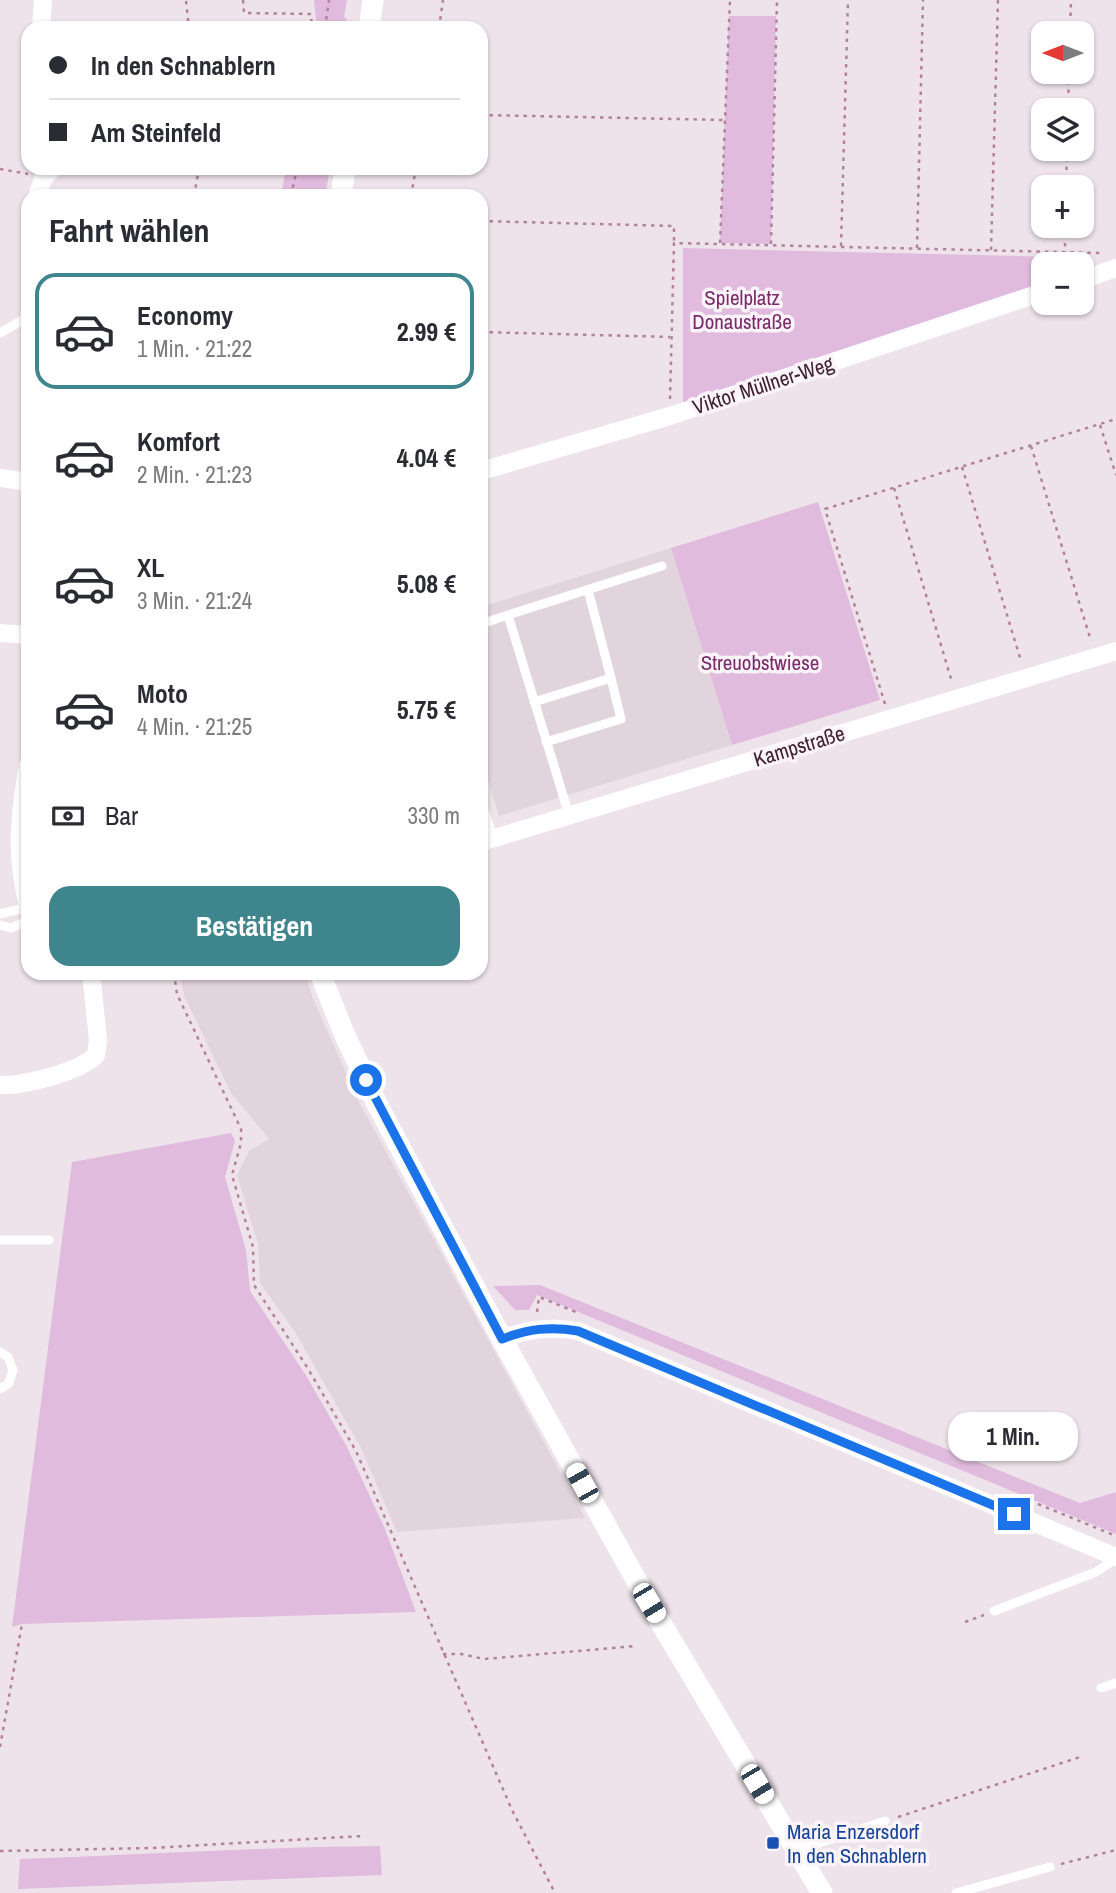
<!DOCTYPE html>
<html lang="de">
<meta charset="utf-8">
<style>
body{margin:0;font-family:"Archivo Narrow",sans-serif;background:#f2f2f3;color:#2b2b33;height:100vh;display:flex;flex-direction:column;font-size:26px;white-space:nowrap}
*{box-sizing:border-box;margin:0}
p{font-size:23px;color:#7c7c81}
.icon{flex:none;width:38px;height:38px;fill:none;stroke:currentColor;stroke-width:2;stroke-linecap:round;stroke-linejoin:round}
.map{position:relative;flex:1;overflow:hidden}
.details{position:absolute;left:21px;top:189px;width:467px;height:791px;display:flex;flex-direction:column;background:#fff;border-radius:21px;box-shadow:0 2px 5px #0004}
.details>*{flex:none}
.hud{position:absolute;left:21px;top:21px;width:467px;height:154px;border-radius:21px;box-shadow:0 2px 5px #0004;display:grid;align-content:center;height:154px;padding:0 28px;background:#fff}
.needle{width:46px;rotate:270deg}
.tools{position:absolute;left:1031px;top:21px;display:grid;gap:14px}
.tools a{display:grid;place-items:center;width:63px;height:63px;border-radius:14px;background:#fff;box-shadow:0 2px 5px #0004;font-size:35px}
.end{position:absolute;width:32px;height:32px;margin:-16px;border:9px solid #1a73e8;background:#fff;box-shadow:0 0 0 4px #fff}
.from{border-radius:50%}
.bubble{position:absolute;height:49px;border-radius:21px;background:#fff;box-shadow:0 2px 5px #0004;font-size:23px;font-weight:800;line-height:49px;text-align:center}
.car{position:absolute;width:21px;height:42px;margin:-21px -10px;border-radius:9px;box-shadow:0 0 5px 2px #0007;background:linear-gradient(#fff 24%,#345 0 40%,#fff 0 76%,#345 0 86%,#fff 0)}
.hud b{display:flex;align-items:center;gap:24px;height:66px;font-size:26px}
.hud b+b{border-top:2px solid #e1e1e2}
.hud i{width:18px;height:18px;background:#2b2b33}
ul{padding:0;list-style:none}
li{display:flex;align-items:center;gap:21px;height:116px;margin:0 14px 10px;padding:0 14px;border:4px solid transparent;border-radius:21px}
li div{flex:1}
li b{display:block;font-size:26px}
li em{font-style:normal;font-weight:800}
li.on{border-color:#3e858d}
li>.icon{width:63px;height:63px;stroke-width:1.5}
h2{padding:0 28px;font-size:32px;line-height:84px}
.pay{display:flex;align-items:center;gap:18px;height:77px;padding:0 28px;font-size:26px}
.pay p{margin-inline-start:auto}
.primary-button{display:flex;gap:14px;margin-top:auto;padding:14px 28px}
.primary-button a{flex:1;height:80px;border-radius:21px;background:#3e858d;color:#fff;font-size:28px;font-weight:800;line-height:80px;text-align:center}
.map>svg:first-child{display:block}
.built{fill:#e2d4dc}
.green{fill:#e0bbdd}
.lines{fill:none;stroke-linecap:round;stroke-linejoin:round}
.path{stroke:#b3829b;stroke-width:2.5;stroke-dasharray:3.5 5;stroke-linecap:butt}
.lane{stroke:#fff;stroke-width:9}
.street{stroke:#fff;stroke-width:18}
.secondary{stroke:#fff;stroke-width:21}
.route{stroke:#1a73e8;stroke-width:9}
.transit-dot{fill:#1a4fb4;stroke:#faf4f8;stroke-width:2.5}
.labels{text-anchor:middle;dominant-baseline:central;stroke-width:7;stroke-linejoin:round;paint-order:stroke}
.park-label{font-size:21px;fill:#7a296b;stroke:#faf4f8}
.street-label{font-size:21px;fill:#402130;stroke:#faf4f8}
.transit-label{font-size:21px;fill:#164399;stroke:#faf4f8;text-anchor:start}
</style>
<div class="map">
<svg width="1116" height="1893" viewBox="0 0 1116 1893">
<rect width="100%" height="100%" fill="#eee3ea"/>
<!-- built -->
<path class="built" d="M671 548 732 745 499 816 481 757V607Z
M179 973H305L312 996 358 1100 585 1518 397 1532 361 1448 295 1332 260 1283 258 1244 237 1175 249 1151 269 1139 231 1093 185 998Z"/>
<!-- green -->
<path class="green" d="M314 0H347L344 16 352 28H317Z
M729 16H776L771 244 720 243Z
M286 168H330L325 196H281Z
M683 248 1059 257 1060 264H1043V283L683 404Z
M818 502 880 700 732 745 671 548Z
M231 1133 235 1141 225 1177 246 1250 250 1291 307 1377 347 1447 385 1529 416 1612 22 1624 12 1627 72 1162Z
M540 1285 1080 1503 1116 1492V1534L537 1295 529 1310H515L493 1286Z
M380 1846 382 1875 18 1889 20 1859C140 1855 260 1847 380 1846Z"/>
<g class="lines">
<!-- path -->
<path class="path" d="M243 0 244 13 311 14 312 28
M186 1 189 28
M325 28 329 0
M439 28 443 0
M1070 33 1071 0
M1068 110 1069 72
M481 115 725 120
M0 169 28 174
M1066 187 1067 149
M194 196 199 168
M291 196 297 168
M411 196 416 168
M481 221 674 226V243
M1065 226V252L1069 264
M720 243 730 0
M771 244 777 0
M841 246 848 0
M917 248 923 0
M991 250 998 0
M481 332 670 337
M670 399 674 243 1102 253
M1100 425 1116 475
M1031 446 1091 641
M962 467 1021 661
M894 488 952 682
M885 704 825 509 1116 419
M174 973 177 994 241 1129V1143L232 1175 253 1247 254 1285 307 1367 356 1451 512 1810 555 1893
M537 1312 539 1297 576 1312
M1038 1504 1116 1536
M965 1622 984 1615
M443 1654H461L484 1659 636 1646
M0 1747 22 1624
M898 1817 1080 1757
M0 1851 151 1848 363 1836
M1061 1864 1116 1850"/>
<!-- lane -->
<path class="lane" d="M0 333 28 317
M588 590 611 678
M508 615 662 566
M481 624 508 615 569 815
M534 702 611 678 621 719 546 742
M481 800 493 838
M0 914 28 907
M0 925 11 928 28 921
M0 1240H49
M0 1352 8 1357 13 1370 9 1383 0 1389
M994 1611 1096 1572 1116 1559
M1101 1688 1116 1683
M798 1850 885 1821
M956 1893 1050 1867"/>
<!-- street -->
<path class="street" d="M41 28 43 0
M37 196 43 179 53 168
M1082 280 1116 268
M481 471 670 416 1043 292
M0 478 28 482
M0 633 28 635
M28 765C19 817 15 854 28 906
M481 842 1116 651
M0 1085C23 1086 80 1072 96 1055L98 1040 91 973
M502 1339C528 1329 551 1326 578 1331L1116 1557"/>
<!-- secondary -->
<path class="secondary" d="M369 28 373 0
M341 196 345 168
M320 973 343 1031 377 1104 502 1339 649 1603 822 1893"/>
</g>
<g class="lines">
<!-- route -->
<path class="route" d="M366 1080 502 1339C528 1329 550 1326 578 1331L1014 1514"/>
</g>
<!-- markers -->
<rect class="transit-dot" x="766" y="1836" width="14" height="14" rx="3.5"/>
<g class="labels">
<!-- park labels -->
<g class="park-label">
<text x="742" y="297">Spielplatz<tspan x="742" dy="24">Donaustraße</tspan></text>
<text x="760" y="662">Streuobstwiese</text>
</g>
<!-- street labels -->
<g class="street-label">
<text transform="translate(763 385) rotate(-18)">Viktor Müllner-Weg</text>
<text transform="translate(799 746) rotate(-17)">Kampstraße</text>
</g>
<!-- transit labels -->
<g class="transit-label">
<text x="787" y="1831">Maria Enzersdorf<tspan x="787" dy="24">In den Schnablern</tspan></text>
</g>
</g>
</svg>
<div class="tools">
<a><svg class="needle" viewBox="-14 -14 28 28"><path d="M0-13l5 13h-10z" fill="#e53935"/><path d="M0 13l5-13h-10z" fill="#7c7c81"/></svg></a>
<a><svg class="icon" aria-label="layers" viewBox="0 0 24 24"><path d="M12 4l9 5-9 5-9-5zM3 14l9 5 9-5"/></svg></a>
<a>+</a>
<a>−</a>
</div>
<i class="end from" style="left:366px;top:1080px"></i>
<i class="end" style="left:1014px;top:1514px"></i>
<div class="bubble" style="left:948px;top:1412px;width:130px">1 Min.</div>
<i class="car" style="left:582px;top:1483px;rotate:331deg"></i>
<i class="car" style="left:649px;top:1603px;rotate:149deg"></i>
<i class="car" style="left:757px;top:1784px;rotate:149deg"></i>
<div class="hud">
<b><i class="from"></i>In den Schnablern</b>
<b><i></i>Am Steinfeld</b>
</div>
<section class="details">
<h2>Fahrt wählen</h2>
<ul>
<li class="on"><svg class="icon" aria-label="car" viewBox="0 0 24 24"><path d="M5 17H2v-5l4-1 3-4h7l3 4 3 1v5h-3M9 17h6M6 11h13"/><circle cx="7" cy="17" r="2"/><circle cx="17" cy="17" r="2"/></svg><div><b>Economy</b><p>1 Min. · 21:22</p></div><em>2.99 €</em></li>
<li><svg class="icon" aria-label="car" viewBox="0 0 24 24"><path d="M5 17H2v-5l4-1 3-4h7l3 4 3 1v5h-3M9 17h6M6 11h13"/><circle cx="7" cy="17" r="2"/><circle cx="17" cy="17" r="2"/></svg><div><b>Komfort</b><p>2 Min. · 21:23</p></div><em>4.04 €</em></li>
<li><svg class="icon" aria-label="car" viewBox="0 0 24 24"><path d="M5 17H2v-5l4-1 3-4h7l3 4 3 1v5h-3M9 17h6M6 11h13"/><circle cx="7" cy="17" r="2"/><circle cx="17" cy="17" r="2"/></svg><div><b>XL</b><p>3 Min. · 21:24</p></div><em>5.08 €</em></li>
<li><svg class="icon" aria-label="car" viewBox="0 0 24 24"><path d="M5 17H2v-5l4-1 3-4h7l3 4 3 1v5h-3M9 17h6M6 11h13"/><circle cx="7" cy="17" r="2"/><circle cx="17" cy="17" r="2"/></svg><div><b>Moto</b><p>4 Min. · 21:25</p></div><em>5.75 €</em></li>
</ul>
<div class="pay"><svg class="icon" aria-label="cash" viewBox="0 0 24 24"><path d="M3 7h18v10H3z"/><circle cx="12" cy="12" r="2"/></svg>Bar<p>330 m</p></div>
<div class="primary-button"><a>Bestätigen</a></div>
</section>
</div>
